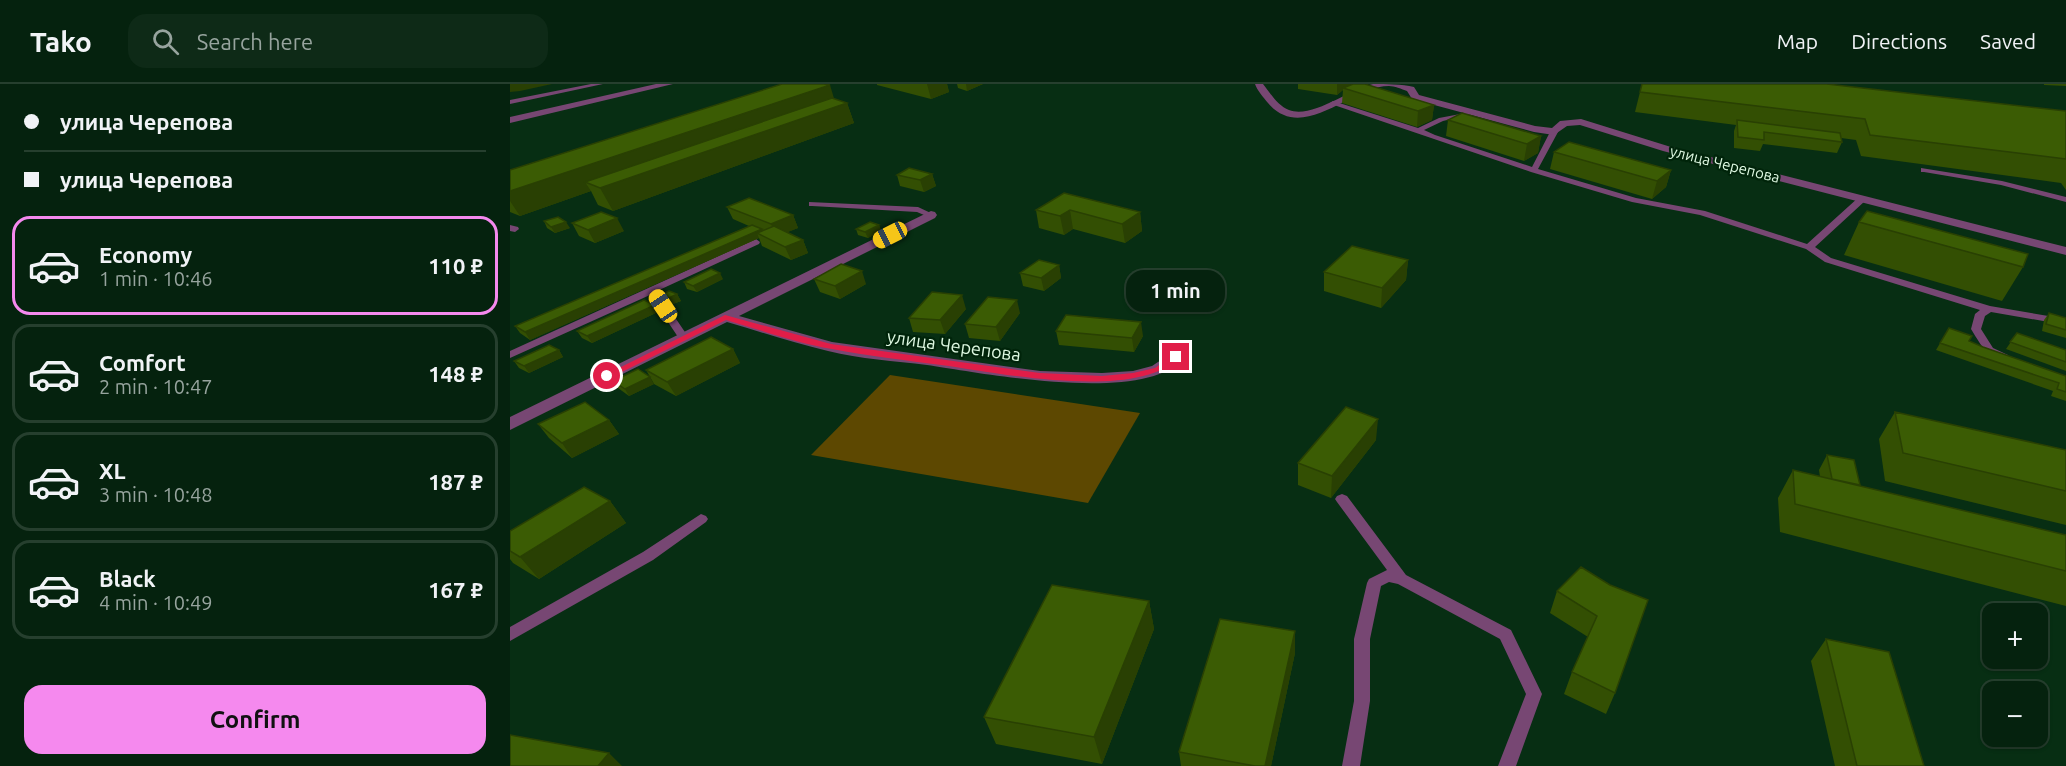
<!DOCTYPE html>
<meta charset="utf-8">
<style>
body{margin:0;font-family:Ubuntu,sans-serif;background:#0e2a17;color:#f1f3f6;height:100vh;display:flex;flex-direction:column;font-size:22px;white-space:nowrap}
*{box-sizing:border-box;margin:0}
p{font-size:20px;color:#97a49e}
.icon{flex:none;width:33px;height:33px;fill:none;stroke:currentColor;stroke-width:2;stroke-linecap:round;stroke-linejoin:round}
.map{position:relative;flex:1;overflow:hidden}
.panel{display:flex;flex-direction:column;background:#05220e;width:510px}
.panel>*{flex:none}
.banner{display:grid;align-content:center;height:132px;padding:0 24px;background:#05220e}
.tools{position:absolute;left:1472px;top:519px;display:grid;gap:12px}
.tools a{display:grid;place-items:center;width:66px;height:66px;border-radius:12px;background:#05220e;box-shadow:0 2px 4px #0004,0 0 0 2px #263f2e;font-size:30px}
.end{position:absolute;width:27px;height:27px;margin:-14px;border:8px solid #e11d48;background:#fff;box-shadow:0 0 0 3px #fff}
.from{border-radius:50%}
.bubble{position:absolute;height:42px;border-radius:18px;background:#05220e;box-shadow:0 2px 4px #0004,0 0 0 2px #263f2e;font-size:20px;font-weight:700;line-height:42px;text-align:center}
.car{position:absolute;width:18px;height:36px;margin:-18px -9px;border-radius:8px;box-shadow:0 0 4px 2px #0007;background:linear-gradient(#f5c518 24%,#345 0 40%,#f5c518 0 76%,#345 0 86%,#f5c518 0)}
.banner b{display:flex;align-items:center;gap:21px;height:57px;font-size:22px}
.banner b+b{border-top:2px solid #263f2e}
.banner i{width:15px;height:15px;background:#f1f3f6}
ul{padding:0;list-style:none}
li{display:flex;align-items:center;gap:18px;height:99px;margin:0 12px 9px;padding:0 12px;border:3px solid #263f2e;border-radius:18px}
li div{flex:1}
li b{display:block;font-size:22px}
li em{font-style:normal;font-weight:700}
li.selected{border-color:#f589ee}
li>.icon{width:54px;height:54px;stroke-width:1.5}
.action{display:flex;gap:12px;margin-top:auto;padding:12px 24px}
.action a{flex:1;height:69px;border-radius:18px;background:#f589ee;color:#111;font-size:24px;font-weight:700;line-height:69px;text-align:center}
header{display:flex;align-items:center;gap:36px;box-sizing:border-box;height:84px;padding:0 30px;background:#05220e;border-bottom:2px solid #263f2e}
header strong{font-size:28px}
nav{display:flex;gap:33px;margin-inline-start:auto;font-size:21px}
.search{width:420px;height:54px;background:#0e2a17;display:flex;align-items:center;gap:15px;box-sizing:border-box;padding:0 21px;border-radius:18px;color:#97a49e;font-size:22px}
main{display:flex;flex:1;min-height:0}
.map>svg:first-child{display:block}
.green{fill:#5d4801}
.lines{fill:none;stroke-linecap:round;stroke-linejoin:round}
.service{fill:#774773;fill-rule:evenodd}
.minor{fill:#774773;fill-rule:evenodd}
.tertiary{fill:#774773;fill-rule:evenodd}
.wall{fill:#334f03}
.shaded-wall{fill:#294003}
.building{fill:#3b5c04;stroke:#294003;stroke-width:1.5}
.route{fill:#e11d48}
.labels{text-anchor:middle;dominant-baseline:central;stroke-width:4.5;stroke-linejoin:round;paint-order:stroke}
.far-street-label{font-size:15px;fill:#ddf8e1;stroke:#00240a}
.street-label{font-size:18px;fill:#ddf8e1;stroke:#00240a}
</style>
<header>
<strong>Tako</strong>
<div class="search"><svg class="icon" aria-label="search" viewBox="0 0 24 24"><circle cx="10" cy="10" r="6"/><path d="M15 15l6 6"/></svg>Search here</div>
<nav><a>Map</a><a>Directions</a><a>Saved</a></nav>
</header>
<main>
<section class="panel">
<div class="banner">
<b><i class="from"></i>улица Черепова</b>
<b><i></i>улица Черепова</b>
</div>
<ul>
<li class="selected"><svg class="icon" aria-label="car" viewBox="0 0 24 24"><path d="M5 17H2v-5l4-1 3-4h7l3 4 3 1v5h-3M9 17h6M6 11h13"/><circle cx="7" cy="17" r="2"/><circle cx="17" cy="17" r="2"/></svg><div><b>Economy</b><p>1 min · 10:46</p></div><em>110 ₽</em></li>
<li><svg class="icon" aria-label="car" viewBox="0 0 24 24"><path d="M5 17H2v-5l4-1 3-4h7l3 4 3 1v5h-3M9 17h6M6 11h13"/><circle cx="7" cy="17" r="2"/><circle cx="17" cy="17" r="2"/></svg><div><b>Comfort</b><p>2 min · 10:47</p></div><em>148 ₽</em></li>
<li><svg class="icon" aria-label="car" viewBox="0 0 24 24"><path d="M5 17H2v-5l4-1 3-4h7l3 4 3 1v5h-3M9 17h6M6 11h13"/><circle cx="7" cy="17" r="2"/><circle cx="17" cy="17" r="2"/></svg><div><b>XL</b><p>3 min · 10:48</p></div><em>187 ₽</em></li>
<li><svg class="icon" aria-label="car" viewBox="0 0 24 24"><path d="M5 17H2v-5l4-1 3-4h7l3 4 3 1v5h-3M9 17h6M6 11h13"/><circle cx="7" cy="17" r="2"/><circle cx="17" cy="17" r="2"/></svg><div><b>Black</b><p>4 min · 10:49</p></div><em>167 ₽</em></li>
</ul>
<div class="action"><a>Confirm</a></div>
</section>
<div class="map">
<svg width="1556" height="682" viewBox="0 0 1556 682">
<rect width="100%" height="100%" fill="#072e13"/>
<!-- green -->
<path class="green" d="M380 291 630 329 578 419 301 371Z"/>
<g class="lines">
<!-- service -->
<path class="service" d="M81 0H93L0 20V16Z
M823 17 908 44 929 34 961 28V30L933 37 914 46 925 51 1022 83 1040 48 1046 47 1048 48 1028 85 1126 114 1195 127 1297 160 1349 113H1355V117L1305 163 1321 174 1480 222 1556 235V241L1481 228 1475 232 1471 245 1483 264 1498 271 1497 273C1477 276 1470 259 1461 245L1465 230 1470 226 1315 178 1296 165 1190 131 1122 118 1021 88 821 20 820 19Z
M1411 84 1492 97 1556 113V118L1491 101 1414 88H1411Z
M299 118 408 123 425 131 421 134 407 128 302 122H299Z
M0 141 8 143 9 145 5 148 0 147Z
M246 155 250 158 249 160 147 207 179 254 178 256H170L140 211 0 274V267Z
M832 410 837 412 896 491 1001 546 1032 610 1006 682H988L1016 610 990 555 888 500 879 498 871 502 860 555V617L850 682H832L844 617V555L857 499 859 495 877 486 827 418 825 415 827 412Z
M191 430 196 432 198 435 196 438 143 476 0 557V543L133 468Z"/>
<!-- minor -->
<path class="minor" d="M745 0H753C760 9 768 22 779 26 802 35 840 5 863 0 876 0 892 0 904 3L909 11 1025 42 1042 44 1050 37 1071 35 1161 63 1556 163V171L1153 67 1070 41 1057 42 1044 51 1024 48 902 15 897 7C892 5 884 2 879 2 841 2 793 60 758 19 753 13 747 6 745 0Z
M421 127 425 128 427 131 425 134 229 232 322 258 530 287 592 289 623 287 642 282 660 270H672L674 273C638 322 472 289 417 281 385 277 350 275 318 267 284 259 251 248 217 238L0 346V333Z"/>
<!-- tertiary -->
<path class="tertiary" d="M146 0H163L0 39V33Z"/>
</g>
<!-- wall -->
<path class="wall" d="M367 0H437L439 8 421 15 367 1Z
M447 0H473L457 7 448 4Z
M788 0H841L838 2 924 21 922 36 907 43 832 19 833 6 827 11 788 5Z
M1132 0 1556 27V106L1551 99 1351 72 1346 56 1331 54 1332 58 1327 69 1253 60 1250 67 1224 64V47L1226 41 1125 28Z
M1534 0H1556V2L1534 1Z
M324 15 337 19 344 39 103 127 88 121 81 107 10 132 0 128V86Z
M938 36 1031 52 1028 69 1014 77 936 52Z
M1044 68 1161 86 1156 103 1142 115 1040 85Z
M422 90 426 102 414 108 390 102 387 91Z
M217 123 283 131 288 144 277 148 293 156 298 169 281 176 252 162 249 154 20 256 10 249 5 242 239 142 223 135Z
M526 126 630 128 632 147 615 159 563 145 554 151 529 144Z
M34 137 60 144 45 149 37 144Z
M1349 138 1513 183 1492 217 1334 171Z
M62 139 114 147 85 159 69 152Z
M369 141 371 147 358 154 348 151 346 145Z
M898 176 896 196 871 224 814 207V188Z
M549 181 551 194 534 207 513 202 510 189Z
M213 195 187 208 177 205 174 198Z
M304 195 356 200 330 215 310 208Z
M152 210H167L171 217 163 220 156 217Z
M456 225 435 250 403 248 399 234Z
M148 228 82 259 72 254 67 247Z
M510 229 490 257 459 254 455 240Z
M1539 229 1556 234V254L1532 247 1534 236Z
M1439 244 1459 257 1473 263 1556 292V317L1541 312 1543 307 1426 266Z
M546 247 633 252 624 268 549 261Z
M1507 249 1556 266V287L1496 265Z
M223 265 230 279 166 312 144 300 136 286Z
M49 266 53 273 19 289 9 284 4 277Z
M103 297 144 300 119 312 108 304Z
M1385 328 1556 366V441L1375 397 1369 355Z
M99 336 109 350 62 374 39 354 28 340Z
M866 356 821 414 788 401V379Z
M1317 371 1350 401V402L1556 451V522L1270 448 1268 414 1283 386 1310 393 1309 386Z
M100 417 116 439 29 495 3 479 0 475V447Z
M1100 501 1105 609 1096 630 1054 610 1062 588 1078 553 1040 529 1047 507Z
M639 517 644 545 592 680 486 660 474 633Z
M785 547V569L761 682H671L669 668Z
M1316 555 1414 682H1325L1301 577Z"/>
<!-- shaded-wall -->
<path class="shaded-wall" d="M0 0H42L10 7 0 8Z
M417 0H437L439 8 421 15Z
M456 0H473L457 7Z
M827 0H841L835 5 833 4V6L827 11Z
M320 1 326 21 75 98 81 107 10 132 0 117V107Z
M337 19 344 39 103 127 90 104Z
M924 21 922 36 907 43 908 27Z
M1031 52 1028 69 1014 77 1017 60Z
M1161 86 1156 103 1142 115 1147 97Z
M422 90 426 102 414 108 410 96Z
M560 126 563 145 554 151 550 132Z
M630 128 632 147 615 159 612 140Z
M283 131 288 144 266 153 261 140Z
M107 134 114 147 85 159 78 146Z
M56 138 60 144 45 149 41 143Z
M369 141 371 147 358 154 355 148Z
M252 145 254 151 247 149 249 154 20 256 15 248Z
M293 156 298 169 281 176 275 163Z
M898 176 896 196 871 224 872 204Z
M549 181 551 194 534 207 531 194Z
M352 187 356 200 330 215 325 202Z
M210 189 213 195 187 208 183 202Z
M167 210 171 217 163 220 159 214Z
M452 211 456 225 435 250 430 236Z
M507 216 510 229 490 257 486 243Z
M145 221 148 228 82 259 77 252Z
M631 238 633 252 624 268 622 254Z
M223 265 230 279 166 312 157 298Z
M49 266 53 273 19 289 14 282Z
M140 293 144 300 119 312 115 305Z
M868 335 866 356 821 414 822 392Z
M99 336 109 350 62 374 52 359Z
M100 417 116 439 29 495 10 473Z
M639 517 644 545 592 680 584 653Z
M785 547V569L761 682H755Z
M99 669 112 682H88Z"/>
<!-- building -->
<path class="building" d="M272 0H314L320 1 0 107V86Z
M843 0H855L924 21 908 27 833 4Z
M1132 0H1317L1556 27V75L1360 51 1355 35 1130 8Z
M322 14 337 19 90 104 75 98Z
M952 29 1031 52 1017 60 938 36Z
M1227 36 1330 49 1332 58 1254 48V56L1228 53Z
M1059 58 1161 86 1147 97 1044 68Z
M399 84 422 90 410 96 387 91Z
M554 109 630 128 612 140 560 126 550 132 526 126Z
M239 114 283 131 261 140 217 123Z
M1357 127 1518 170 1513 183 1349 138Z
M91 128 107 134 78 146 62 139Z
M48 133 56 138 41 143 34 137Z
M360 138 369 141 355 148 346 145Z
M242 141 252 145 15 248 5 242Z
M264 142 293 156 275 163 247 149Z
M842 162 898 176 872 204 814 188Z
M529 176 549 181 531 194 510 189Z
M331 180 352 187 325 202 304 195Z
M201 185 210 189 183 202 174 198Z
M159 207 167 210 159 214 152 210Z
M422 208 452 211 430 236 399 234Z
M478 213 507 216 486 243 455 240Z
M134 216 145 221 77 252 67 247Z
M1539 229 1556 234V246L1536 240Z
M556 231 631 238 622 254 546 247Z
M1439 244 1462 252 1459 257 1473 263 1556 292V308L1547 305 1549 299 1430 259Z
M1507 249 1556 266V278L1500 258Z
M201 253 223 265 157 298 136 286Z
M39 261 49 266 14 282 4 277Z
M128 285 140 293 115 305 103 297Z
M75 318 99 336 52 359 28 340Z
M836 323 868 335 822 392 788 379Z
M1385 328 1556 366V407L1393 369Z
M1317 371 1344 376 1350 401 1322 395Z
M1283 386 1556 451V487L1285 420Z
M74 403 100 417 10 473 0 467V447Z
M1071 483 1100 501 1138 516 1105 609 1062 588 1087 532 1047 507Z
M542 501 639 517 584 653 474 633Z
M710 535 785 547 755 682H745L669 668Z
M1316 555 1379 568 1414 682H1347Z
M0 651 99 669 88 682H0Z"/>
<!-- route -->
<path class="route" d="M215 231 321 260 530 289 592 292 623 289 645 284 663 271 670 273C626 318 489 289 431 281 394 276 358 272 322 265 286 259 251 246 216 236L100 294 93 292Z"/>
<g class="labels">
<!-- far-street labels -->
<g class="far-street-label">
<text transform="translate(1215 80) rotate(14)">улица Черепова</text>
</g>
<!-- street labels -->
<g class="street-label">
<text transform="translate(444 261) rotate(8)">улица Черепова</text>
</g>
</g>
</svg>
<div class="tools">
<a>+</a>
<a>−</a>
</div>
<i class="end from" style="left:97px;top:292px"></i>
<i class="end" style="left:666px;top:273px"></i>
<div class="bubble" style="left:616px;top:186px;width:99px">1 min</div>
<i class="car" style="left:380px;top:151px;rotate:243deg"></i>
<i class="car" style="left:153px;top:222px;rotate:326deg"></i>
</div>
</main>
